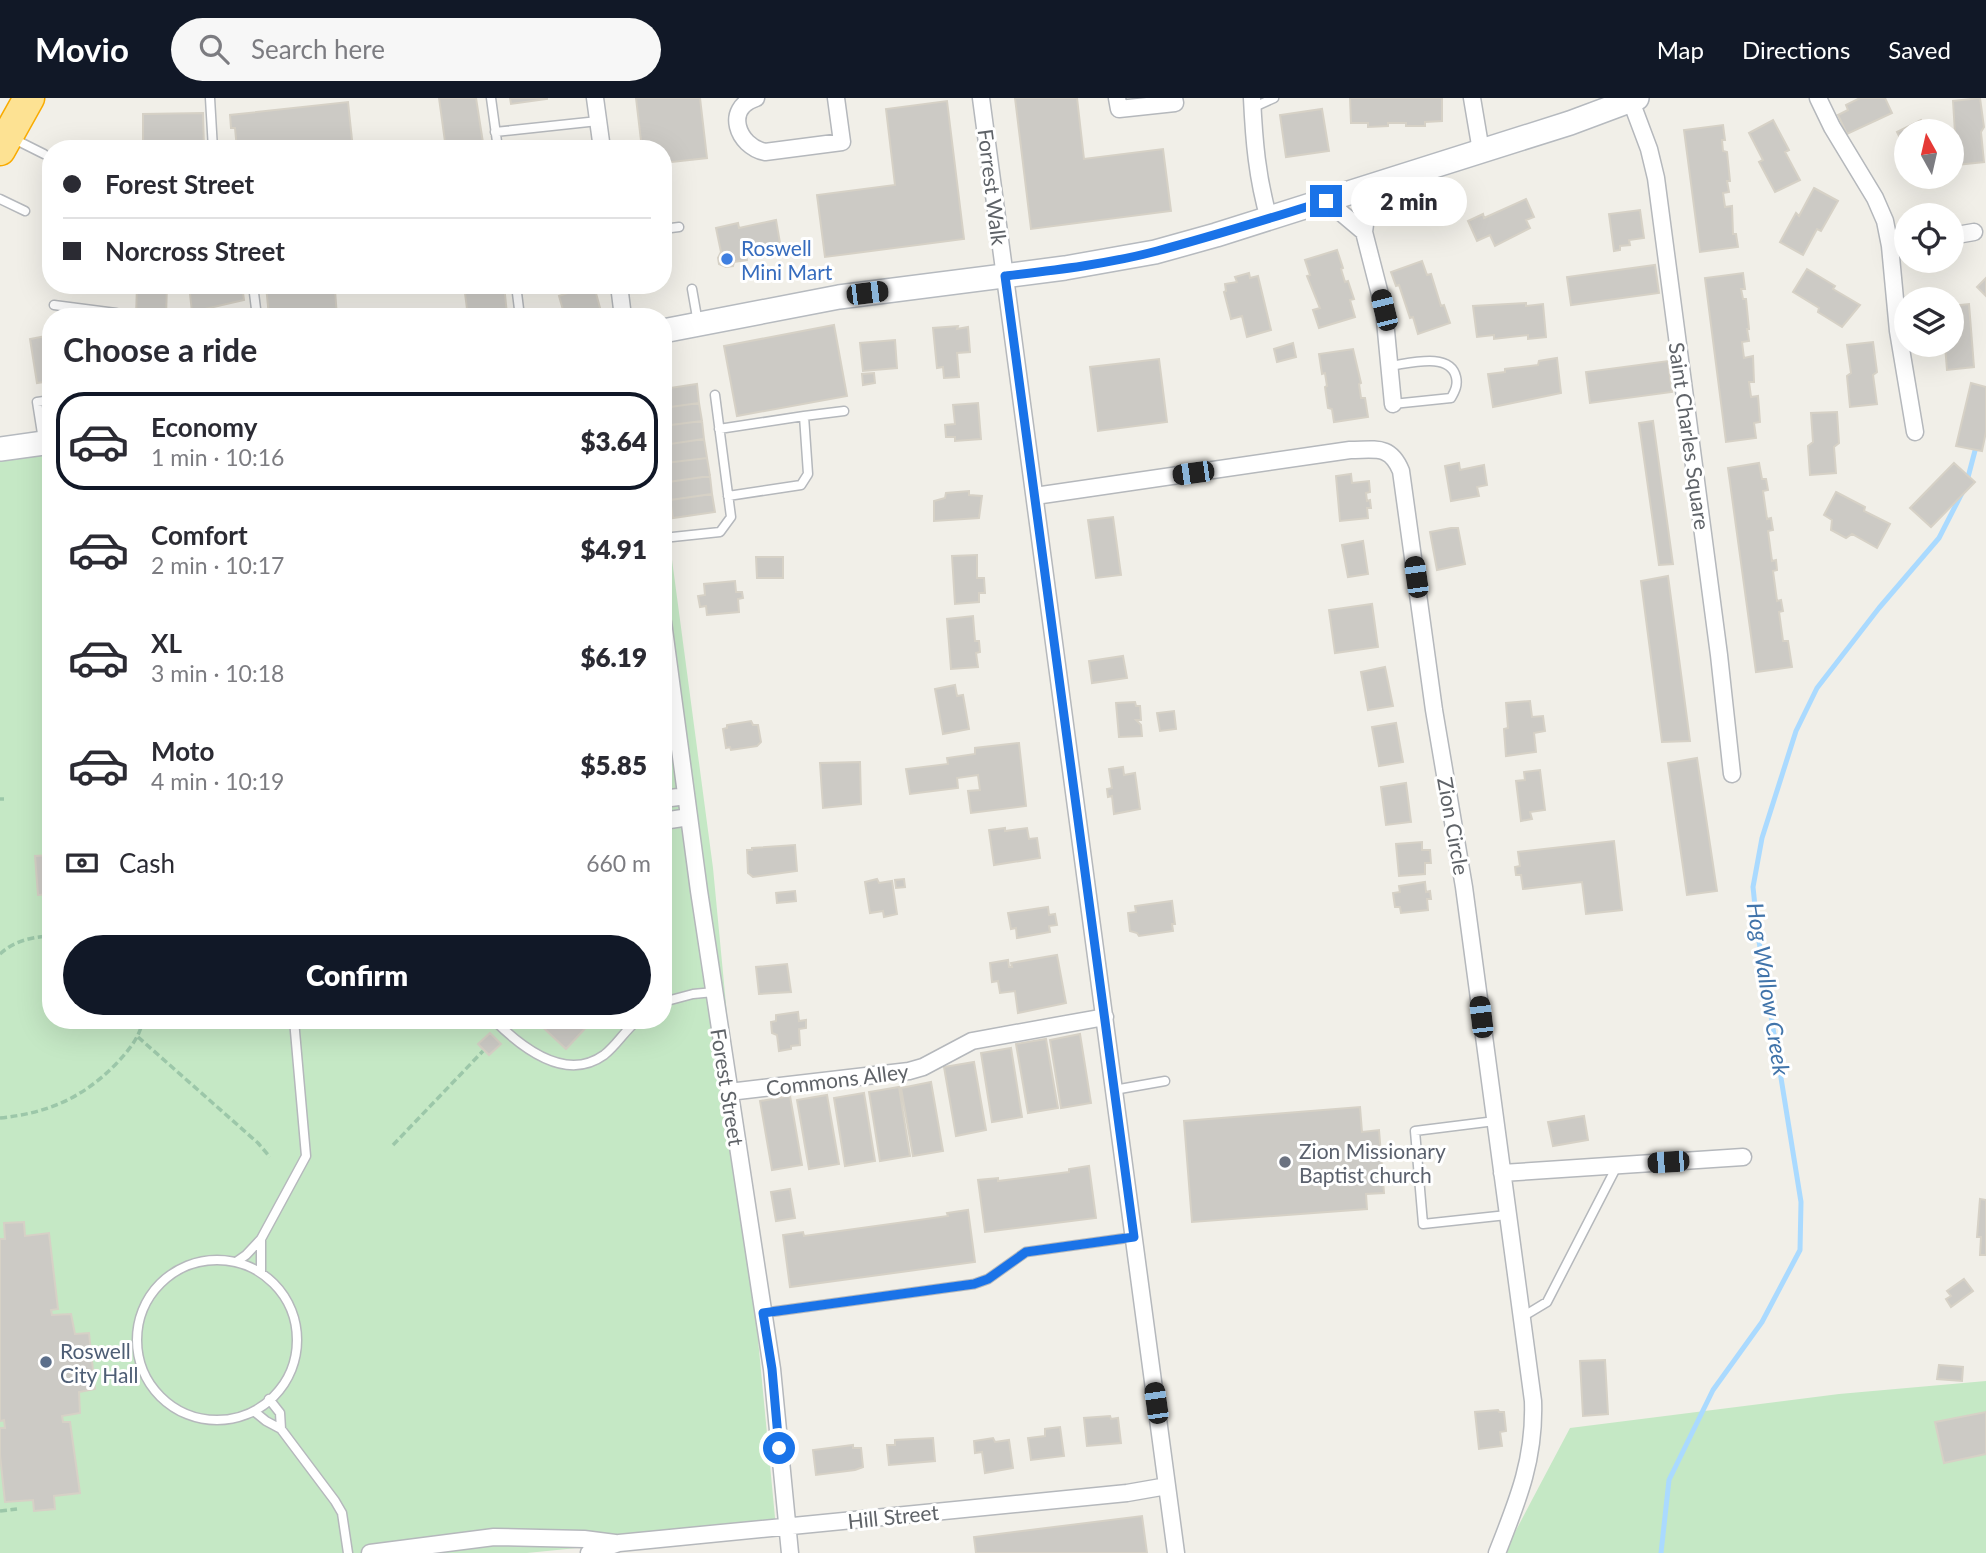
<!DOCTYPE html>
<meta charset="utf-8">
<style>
body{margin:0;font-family:Lato,sans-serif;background:#f7f7f7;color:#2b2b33;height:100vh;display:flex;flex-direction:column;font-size:26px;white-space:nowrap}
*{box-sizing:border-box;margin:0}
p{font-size:23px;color:#7c7c81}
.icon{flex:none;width:38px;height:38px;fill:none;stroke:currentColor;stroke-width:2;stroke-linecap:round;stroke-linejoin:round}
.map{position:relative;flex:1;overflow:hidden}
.details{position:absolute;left:42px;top:210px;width:630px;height:721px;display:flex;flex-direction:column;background:#fff;border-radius:28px;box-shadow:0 7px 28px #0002}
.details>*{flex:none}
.banner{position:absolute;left:42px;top:42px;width:630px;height:154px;border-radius:28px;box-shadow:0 7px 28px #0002;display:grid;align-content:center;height:154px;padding:0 21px;background:#fff}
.needle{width:46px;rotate:352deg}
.fabs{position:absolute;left:1894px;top:21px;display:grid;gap:14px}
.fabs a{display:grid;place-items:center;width:70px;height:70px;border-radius:50%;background:#fff;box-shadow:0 7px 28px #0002;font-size:35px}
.end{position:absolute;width:32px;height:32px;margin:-16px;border:9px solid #1a73e8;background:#fff;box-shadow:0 0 0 4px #fff}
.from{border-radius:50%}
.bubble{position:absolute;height:49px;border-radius:24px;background:#fff;box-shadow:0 7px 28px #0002;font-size:23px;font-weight:800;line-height:49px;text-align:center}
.car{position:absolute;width:21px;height:42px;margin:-21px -10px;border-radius:9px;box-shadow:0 0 5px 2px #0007;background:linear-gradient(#222 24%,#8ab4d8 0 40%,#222 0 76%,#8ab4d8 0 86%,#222 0)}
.banner b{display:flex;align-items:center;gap:24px;height:66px;font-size:26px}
.banner b+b{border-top:2px solid #e1e1e2}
.banner i{width:18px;height:18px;background:#2b2b33}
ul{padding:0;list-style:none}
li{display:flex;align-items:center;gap:21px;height:98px;margin:0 14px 10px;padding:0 7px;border:4px solid transparent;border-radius:28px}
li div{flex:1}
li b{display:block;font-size:26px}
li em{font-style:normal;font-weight:800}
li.current{border-color:#111827}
li>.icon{width:63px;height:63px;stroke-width:1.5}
h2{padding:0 21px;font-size:32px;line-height:84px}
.pay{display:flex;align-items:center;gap:18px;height:77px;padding:0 21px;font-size:26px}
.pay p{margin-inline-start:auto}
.primary-button{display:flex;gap:14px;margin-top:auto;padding:14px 21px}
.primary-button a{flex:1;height:80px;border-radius:42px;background:#111827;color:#fff;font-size:28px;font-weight:800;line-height:80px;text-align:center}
header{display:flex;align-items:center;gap:42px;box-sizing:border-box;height:98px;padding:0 35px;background:#111827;color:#fff}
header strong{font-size:33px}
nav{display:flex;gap:38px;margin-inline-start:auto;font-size:24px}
.search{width:490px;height:63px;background:#f7f7f7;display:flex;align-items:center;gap:18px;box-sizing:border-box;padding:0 24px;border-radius:38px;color:#7c7c81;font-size:26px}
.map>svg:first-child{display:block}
.green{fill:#c5e8c5}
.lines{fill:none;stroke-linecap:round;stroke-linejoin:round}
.stream{stroke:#aadaff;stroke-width:5}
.building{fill:#cccac5;stroke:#d6d1c6;stroke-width:2}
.lane-casing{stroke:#b5b8bc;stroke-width:11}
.street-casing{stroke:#b5b8bc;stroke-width:19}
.secondary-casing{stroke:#b6babf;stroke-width:26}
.highway-casing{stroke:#f9ab00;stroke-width:33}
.path{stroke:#9cc7a9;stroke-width:3.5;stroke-dasharray:7 3.5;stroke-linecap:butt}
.lane{stroke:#fff;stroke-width:8}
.street{stroke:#fff;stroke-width:16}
.secondary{stroke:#fff;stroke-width:23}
.highway{stroke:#fde293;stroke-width:30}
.route{stroke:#1a73e8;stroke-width:9}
.shop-dot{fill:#3f7fe0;stroke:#fff;stroke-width:2.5}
.worship-dot{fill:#6b7280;stroke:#fff;stroke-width:2.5}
.service-dot{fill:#5c6f8a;stroke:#fff;stroke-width:2.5}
.labels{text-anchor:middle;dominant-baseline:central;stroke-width:6;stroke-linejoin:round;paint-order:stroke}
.street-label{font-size:21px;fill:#5f6368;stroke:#fff}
.shop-label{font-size:21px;fill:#366cbe;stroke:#fff;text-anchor:start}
.worship-label{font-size:21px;fill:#5b616d;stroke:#fff;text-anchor:start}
.service-label{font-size:21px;fill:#4e5e75;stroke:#fff;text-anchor:start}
.water-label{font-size:23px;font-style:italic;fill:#4174aa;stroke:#fff}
</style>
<header>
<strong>Movio</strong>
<div class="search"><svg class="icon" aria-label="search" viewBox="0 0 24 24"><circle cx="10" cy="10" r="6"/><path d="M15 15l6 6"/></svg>Search here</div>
<nav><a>Map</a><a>Directions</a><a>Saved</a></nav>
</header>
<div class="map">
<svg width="1986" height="1455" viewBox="0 0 1986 1455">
<rect width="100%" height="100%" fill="#f1efe8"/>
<!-- green -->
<path class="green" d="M51 333V922H663V394L713 770 776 1430 527 1455H0V342Z
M1986 1283V1455H1504L1570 1330 1839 1296Z"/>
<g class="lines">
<!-- stream -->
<path class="stream" d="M1967 383 1977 345
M1661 1455 1669 1382 1713 1292 1762 1224 1800 1152 1801 1104 1758 837 1753 789 1762 740 1796 633 1817 590 1879 510 1939 440 1962 395"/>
</g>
<!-- building -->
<path class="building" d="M439 0H476L484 51H446Z
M510 0H547V1L511 6Z
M636 0H700L707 60 663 65V51H642Z
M1015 0H1077L1084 61 1163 51 1171 113 1031 131Z
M1350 0H1442V23L1425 24V28H1406V25H1388V28L1368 29V25H1351Z
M1860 0H1885L1892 15 1847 36 1838 17 1848 12 1846 7Z
M1980 0 1984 29 1981 34 1984 64 1957 67 1953 3Z
M947 3 964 141 825 159 817 97 895 87 886 11Z
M348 4 353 51H237L235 30H231L230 17Z
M1322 11 1329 53 1286 59 1280 17Z
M203 15 204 51H154V46H143V16Z
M1773 22 1789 52 1785 54 1800 82 1775 94 1759 64 1763 62 1749 35Z
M1921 22 1927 33H1906V52L1897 34Z
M1723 27 1725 42H1722L1723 53 1727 54 1730 83H1727L1729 94 1723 95 1725 109 1732 108 1733 136H1736L1738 149 1700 154 1684 32Z
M1922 79H1944L1926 88Z
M1814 90 1838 103 1821 133 1817 131 1803 157 1780 144 1796 115 1799 118Z
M1526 101 1534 119 1526 122 1530 130 1495 148 1490 137 1477 143 1468 123 1483 116 1484 120Z
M1640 112 1644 140 1629 142 1630 147 1620 148V152L1614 153 1609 116Z
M776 122 780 145 745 152 747 162 734 164 733 168 726 169 719 166 718 160 721 154 716 130 738 125 739 130Z
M1337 152 1343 170 1341 171 1345 184 1348 183 1354 201 1350 202 1355 219 1319 230 1313 212 1320 210 1307 178 1310 177 1305 162Z
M1422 163 1427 177 1431 176 1441 208 1444 207 1450 225 1418 236 1413 219 1410 220 1399 187 1396 188 1391 174Z
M1655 167 1659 195 1571 207 1567 179Z
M1807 171 1835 188 1833 191 1860 207 1842 229 1818 214 1819 210 1793 194Z
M1249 175 1250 180 1258 178 1271 232 1247 239 1242 218 1231 221 1224 194 1226 193 1225 186 1237 184 1235 179Z
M1743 175 1745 191H1741L1743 201H1746L1749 231H1747L1749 243 1742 244 1744 260 1753 258 1754 284H1749L1751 299 1758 298 1760 324 1754 325 1756 340 1726 344 1705 180Z
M1986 180V198L1977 189Z
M137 187H167L166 219H136Z
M189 187H242L244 202 192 214Z
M266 187H343V191L335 192 337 219H269Z
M464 187H504L507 216 468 219Z
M577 187 594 188 602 217 565 219 559 198 571 194 569 189Z
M1526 205V208L1543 206 1546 239 1528 241V237L1494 241V237L1477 239 1473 208Z
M1969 206 1974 269 1947 272 1945 247H1951V208Z
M834 227 847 298 737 318 724 248Z
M958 228 957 231 968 229 970 254 957 255 959 279 944 280 943 269 937 270 933 230Z
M51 237V283L37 285 30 241Z
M895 242 897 270 863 273 860 245Z
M1873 244 1877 274 1873 277 1877 306 1850 309 1847 278 1851 275 1847 247Z
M1293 245 1296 259 1277 264 1274 251Z
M1353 251 1361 285 1359 286 1361 300H1365L1368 319 1334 324 1332 311 1328 310 1325 289 1327 288 1325 275 1322 276 1319 256Z
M1557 260 1561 295 1493 309 1488 276 1505 274V271L1538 267 1539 263Z
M1159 261 1167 324 1098 333 1090 269Z
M1668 263 1672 294 1590 305 1586 274Z
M874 275 875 285 863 287 862 276Z
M1971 285 1986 289V334L1982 353 1956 348Z
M697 286 699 305 663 310V291Z
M699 305 702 323 663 328V310Z
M978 305 981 341 955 343V339H946L945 327 955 326 953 307Z
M1837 314 1839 345 1834 349 1836 375 1810 377 1808 348 1813 344 1811 315Z
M702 323 704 341 663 347V328Z
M1653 323 1673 466 1659 467 1639 325Z
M704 341 707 360 665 365 663 347Z
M707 360 710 378 668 384 665 365Z
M1459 365 1460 372 1484 367 1487 387 1477 389 1479 398 1451 403 1445 368Z
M1759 365 1762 381H1766L1768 392 1763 393 1767 421 1771 420 1773 432 1768 433 1772 463 1776 462 1777 472 1773 473 1777 503 1781 502 1783 513 1779 514 1783 543H1788L1792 569 1756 574 1728 370Z
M1954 365 1975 384 1931 429 1910 410Z
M1351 376 1352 385 1369 383 1370 394 1366 395 1367 403 1370 402 1371 410H1367L1368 420 1340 423 1336 378Z
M710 378 712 396 670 402 668 384Z
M969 393V397L982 398 979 420 934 423V403L945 400 946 395Z
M1836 394 1865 409 1864 413 1890 426 1877 450 1852 436 1846 440 1831 432 1832 422 1824 417Z
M712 396 715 414 673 420 670 402Z
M1113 419 1121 477 1096 480 1088 422Z
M1451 430H1458L1465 466 1437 472 1430 434Z
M1363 443 1368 476 1348 479 1342 447Z
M977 457V480H984L985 495H979V504L955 506 952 458Z
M756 459H783V480H757Z
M1668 478 1690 643 1662 644 1641 483Z
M735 483 736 494H742L743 500 738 501 739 514 707 517 706 508 700 509 698 498 705 497 704 486Z
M1372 506 1378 549 1335 555 1329 512Z
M973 518 975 543H979L980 554 976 555 978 569 951 571 947 521Z
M1123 558 1127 580 1092 585 1089 563Z
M1385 569 1393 608 1368 612 1361 574Z
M955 587 957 598 963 597 969 631 943 636 935 591Z
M1530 603 1532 619 1543 618 1545 633 1534 635 1536 654 1506 658 1504 631 1508 630 1506 605Z
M1135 604 1136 608H1140L1141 622H1136L1141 627 1142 638 1119 639 1116 605Z
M1174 613 1176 631 1160 633 1157 615Z
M751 623 753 627H758L761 644 757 648 731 652 730 649 726 650 723 631 727 630V627Z
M1396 625 1403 664 1379 668 1372 629Z
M1019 645 1026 708 971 715 968 693 980 692 978 677 957 680 958 690 910 696 906 671 948 666 947 660 975 656V650Z
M1697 660 1717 793 1687 797 1668 665Z
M860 664 861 706 823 710 820 665Z
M1123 669 1124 677 1135 675 1140 711 1114 716 1112 698 1108 699 1107 691 1112 690 1109 671Z
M1540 672 1545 712 1530 714 1532 721 1521 723 1516 683 1525 682 1524 674Z
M1406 685 1411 724 1386 727 1381 689Z
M1005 730V733L1027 730 1029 741 1037 740 1040 760 994 767 989 732Z
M1614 743 1622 812 1586 816 1582 784 1523 791 1521 777H1516L1515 769 1520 768 1518 754Z
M1422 744V752H1430L1431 765H1425V776L1399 778 1396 746Z
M795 747 797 773 753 779 748 775 747 752H752V750Z
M51 757V796L38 797 35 758Z
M877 781 879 785 892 783 897 816 884 819 883 813 870 815 865 784Z
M904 781 905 789 896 790 895 782Z
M1425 784 1426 794 1430 793 1431 801H1427L1428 812 1401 815 1400 809H1395L1393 795 1400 794 1399 788Z
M795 793 796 803 777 805 776 795Z
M1172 803 1175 826H1172L1173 833 1139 838 1137 835 1130 833 1128 815 1136 814 1135 808Z
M1048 809 1049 817 1055 816 1057 827 1049 828 1050 834 1017 840 1016 830 1011 831 1008 815Z
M1057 857 1066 905 1018 915 1015 893 1000 895 998 883 992 884 990 865 1008 862 1009 869H1012L1011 865Z
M787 866 791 894 759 896 756 869Z
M798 914 799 923 806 922V930L799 931 800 947 791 948V951L779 953 777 937 772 935 771 924 776 923V917Z
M535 922H593L566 951Z
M490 935 501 946 489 957 478 946Z
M1080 936 1091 1005 1061 1010 1050 942Z
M1046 941 1058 1010 1028 1015 1016 946Z
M1011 950 1022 1019 992 1024 981 955Z
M974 964 986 1032 956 1038 944 969Z
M931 984 943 1053 913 1058 901 990Z
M899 989 910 1058 880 1063 869 994Z
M864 995 875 1063 845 1068 834 1000Z
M827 997 839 1066 809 1071 797 1002Z
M790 998 802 1067 772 1072 760 1003Z
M1360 1009 1362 1034 1379 1032 1384 1095 1366 1096 1367 1111 1192 1124 1184 1023Z
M1584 1018 1588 1042 1553 1048 1548 1024Z
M1089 1068 1096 1120 985 1134 978 1082 998 1080V1083L1069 1074V1071Z
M790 1091 795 1120 776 1123 771 1094Z
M1980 1101 1986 1102V1157H1980L1981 1139H1977Z
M968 1112 975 1164 790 1189 783 1137 803 1134 804 1138 948 1118 947 1115Z
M24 1124 25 1138 49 1135 58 1211 51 1212 52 1217 71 1216 75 1236 89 1235 95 1291 79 1294 80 1315 62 1318 63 1324H70L80 1395 54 1398 55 1411 34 1413 33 1402 5 1404 0 1357V1330H5L4 1322 0 1323V1141H5L4 1125Z
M1964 1181 1973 1193 1951 1209 1946 1201 1951 1198 1947 1193Z
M1605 1262 1608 1316 1583 1318 1580 1263Z
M1939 1267 1963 1269 1962 1283 1937 1281Z
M1498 1312 1499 1314H1504L1506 1333 1500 1334 1502 1348 1479 1351 1475 1314Z
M1986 1314V1356L1944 1365 1935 1324Z
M1110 1318 1111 1321 1118 1320 1121 1345 1087 1348 1084 1320Z
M1060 1329 1064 1358 1031 1362 1028 1340 1045 1338V1331Z
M933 1340 935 1363 889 1367 887 1347H895V1342Z
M993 1340 995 1344 1009 1342 1013 1370 985 1375 982 1354 975 1355 974 1343Z
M853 1347V1350H861L863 1369 855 1372 816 1377 813 1352Z
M1142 1418 1147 1455H976L974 1439Z"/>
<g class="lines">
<!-- lane casing -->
<g class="lane-casing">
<path id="lane" d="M210 0 213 51
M491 0 498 51
M1252 10 1274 0
M495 34 598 23
M12 40 44 56
M0 101 25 113
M663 131 679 129
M253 187 257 219
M516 187 520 219
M692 191 698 225
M54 207 116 215V219
M1389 268C1408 266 1450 253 1456 279 1458 287 1455 293 1451 300L1393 306
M804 318 844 313
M719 331 804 318 808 376 801 387 728 398
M43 342 37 304 51 302
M51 413V418
M663 440 720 434 731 419 715 297
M663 904 693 896 714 894
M494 922C521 949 565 985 604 957 617 947 625 932 638 922
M1114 992 1165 983
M1495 1023 1415 1033 1423 1126 1507 1117
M137 1242a80 80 0 1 1 160 0a80 80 0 1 1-160 0Z
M236 1164 246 1157 261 1141 306 1058 294 922
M261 1174V1141
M763 1215 974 1186 988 1181 1026 1154 1134 1139
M1522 1219 1547 1204 1617 1068
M269 1301 280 1315 281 1331
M255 1314 266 1323 281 1331 335 1403 342 1415 348 1455"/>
</g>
<!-- street casing -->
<g class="street-casing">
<path id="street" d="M595 0 602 51
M756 0C724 10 737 48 765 54L842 44 836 0
M981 0 1176 1455
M1117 0 1119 11 1175 5 1174 0
M1252 0C1254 42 1257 80 1269 121
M1472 0 1481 53
M1818 0 1832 29 1875 100 1885 123 1890 148 1898 233 1915 334
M1631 3 1649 51 1656 80 1719 557 1732 676
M1370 88 1364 134 1384 212 1393 306
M1326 102 1364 134
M1951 138 1974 134
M619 187 623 219
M1035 398 1350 352C1375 352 1390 346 1401 373L1434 612 1464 789 1533 1303C1535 1361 1518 1402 1497 1455
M663 524 699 793 772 1271 790 1455
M663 701 686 698
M663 723 689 719
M729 994 909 973 923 969 972 943 1105 919
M1502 1075 1743 1059
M370 1455 494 1439 584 1441 615 1445
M589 1455 619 1445 1127 1395 1167 1388"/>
</g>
<!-- secondary casing -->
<g class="secondary-casing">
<path id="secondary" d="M663 233 839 199 1065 170 1155 154 1216 137 1570 25 1637 0
M0 351 51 344"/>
</g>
<!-- highway casing -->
<g class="highway-casing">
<path id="highway" d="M0 52 29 0"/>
</g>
<!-- path -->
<path class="path" d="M0 701H4
M0 856C14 843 31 839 51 838
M138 939 258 1045 270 1059
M0 1020C47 1015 81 1001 115 967 128 953 139 941 143 922
M393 1047 483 953
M0 1413 17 1411"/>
<!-- lane -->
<use href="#lane" class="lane"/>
<!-- street -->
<use href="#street" class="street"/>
<!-- secondary -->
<use href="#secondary" class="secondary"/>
<!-- highway -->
<use href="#highway" class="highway"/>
</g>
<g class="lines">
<!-- route -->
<path class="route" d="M779 1350 772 1271 763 1215 974 1186 988 1181 1026 1154 1134 1139 1005 178C1056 172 1108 166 1157 153 1214 138 1270 120 1326 103"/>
</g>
<!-- markers -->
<circle class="shop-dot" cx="727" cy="161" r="7"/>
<circle class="worship-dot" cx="1285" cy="1064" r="7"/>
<circle class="service-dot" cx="46" cy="1264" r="7"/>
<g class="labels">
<!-- street labels -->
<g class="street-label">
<text transform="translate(993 89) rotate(83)">Forrest Walk</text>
<text transform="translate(1690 338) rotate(82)">Saint Charles Square</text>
<text transform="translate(1454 728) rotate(80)">Zion Circle</text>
<text transform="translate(837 981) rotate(-7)">Commons Alley</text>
<text transform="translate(728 989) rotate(81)">Forest Street</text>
<text transform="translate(893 1418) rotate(-6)">Hill Street</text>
</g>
<!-- shop labels -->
<g class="shop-label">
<text x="741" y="149">Roswell<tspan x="741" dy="24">Mini Mart</tspan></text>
</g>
<!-- worship labels -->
<g class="worship-label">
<text x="1299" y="1052">Zion Missionary<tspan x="1299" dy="24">Baptist church</tspan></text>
</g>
<!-- service labels -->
<g class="service-label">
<text x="60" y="1252">Roswell<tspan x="60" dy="24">City Hall</tspan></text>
</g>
<!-- water labels -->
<g class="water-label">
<text transform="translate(1769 891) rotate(81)">Hog Wallow Creek</text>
</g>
</g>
</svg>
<div class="fabs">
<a><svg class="needle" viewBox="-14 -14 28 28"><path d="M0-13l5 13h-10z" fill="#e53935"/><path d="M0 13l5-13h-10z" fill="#7c7c81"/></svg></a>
<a><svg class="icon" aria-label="locate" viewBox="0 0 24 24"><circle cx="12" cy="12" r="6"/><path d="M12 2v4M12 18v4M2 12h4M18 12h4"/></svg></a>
<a><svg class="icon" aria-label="layers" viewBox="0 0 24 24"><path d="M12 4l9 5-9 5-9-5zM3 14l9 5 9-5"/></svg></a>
</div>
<i class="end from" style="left:779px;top:1350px"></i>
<i class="end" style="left:1326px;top:103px"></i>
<div class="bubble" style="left:1351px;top:79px;width:116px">2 min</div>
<i class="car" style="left:867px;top:195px;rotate:83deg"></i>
<i class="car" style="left:1384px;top:212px;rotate:346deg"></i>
<i class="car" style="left:1193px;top:375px;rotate:262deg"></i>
<i class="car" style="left:1416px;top:479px;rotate:352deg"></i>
<i class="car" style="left:1481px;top:919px;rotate:353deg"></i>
<i class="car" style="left:1668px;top:1064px;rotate:266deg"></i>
<i class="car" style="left:1156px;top:1305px;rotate:352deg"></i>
<div class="banner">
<b><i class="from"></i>Forest Street</b>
<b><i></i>Norcross Street</b>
</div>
<section class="details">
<h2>Choose a ride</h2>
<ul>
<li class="current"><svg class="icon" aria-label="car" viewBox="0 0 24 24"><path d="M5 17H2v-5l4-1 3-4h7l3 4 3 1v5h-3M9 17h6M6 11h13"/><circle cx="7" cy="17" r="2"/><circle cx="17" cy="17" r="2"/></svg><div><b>Economy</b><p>1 min · 10:16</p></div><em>$3.64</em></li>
<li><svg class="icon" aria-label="car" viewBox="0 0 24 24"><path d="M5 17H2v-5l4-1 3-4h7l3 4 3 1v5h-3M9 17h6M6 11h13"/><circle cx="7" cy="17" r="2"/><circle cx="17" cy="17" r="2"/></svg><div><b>Comfort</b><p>2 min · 10:17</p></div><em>$4.91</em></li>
<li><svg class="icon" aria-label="car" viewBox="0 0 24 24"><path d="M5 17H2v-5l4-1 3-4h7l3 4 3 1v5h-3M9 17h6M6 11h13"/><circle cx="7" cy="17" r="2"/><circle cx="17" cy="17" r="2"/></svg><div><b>XL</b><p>3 min · 10:18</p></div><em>$6.19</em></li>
<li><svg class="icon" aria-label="car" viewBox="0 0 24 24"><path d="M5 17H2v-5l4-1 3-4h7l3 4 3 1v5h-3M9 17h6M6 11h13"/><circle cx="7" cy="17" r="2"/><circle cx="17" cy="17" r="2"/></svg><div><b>Moto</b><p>4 min · 10:19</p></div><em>$5.85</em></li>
</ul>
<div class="pay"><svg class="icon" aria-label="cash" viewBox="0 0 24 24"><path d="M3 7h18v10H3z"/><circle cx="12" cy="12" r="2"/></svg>Cash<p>660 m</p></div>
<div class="primary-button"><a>Confirm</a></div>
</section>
</div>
